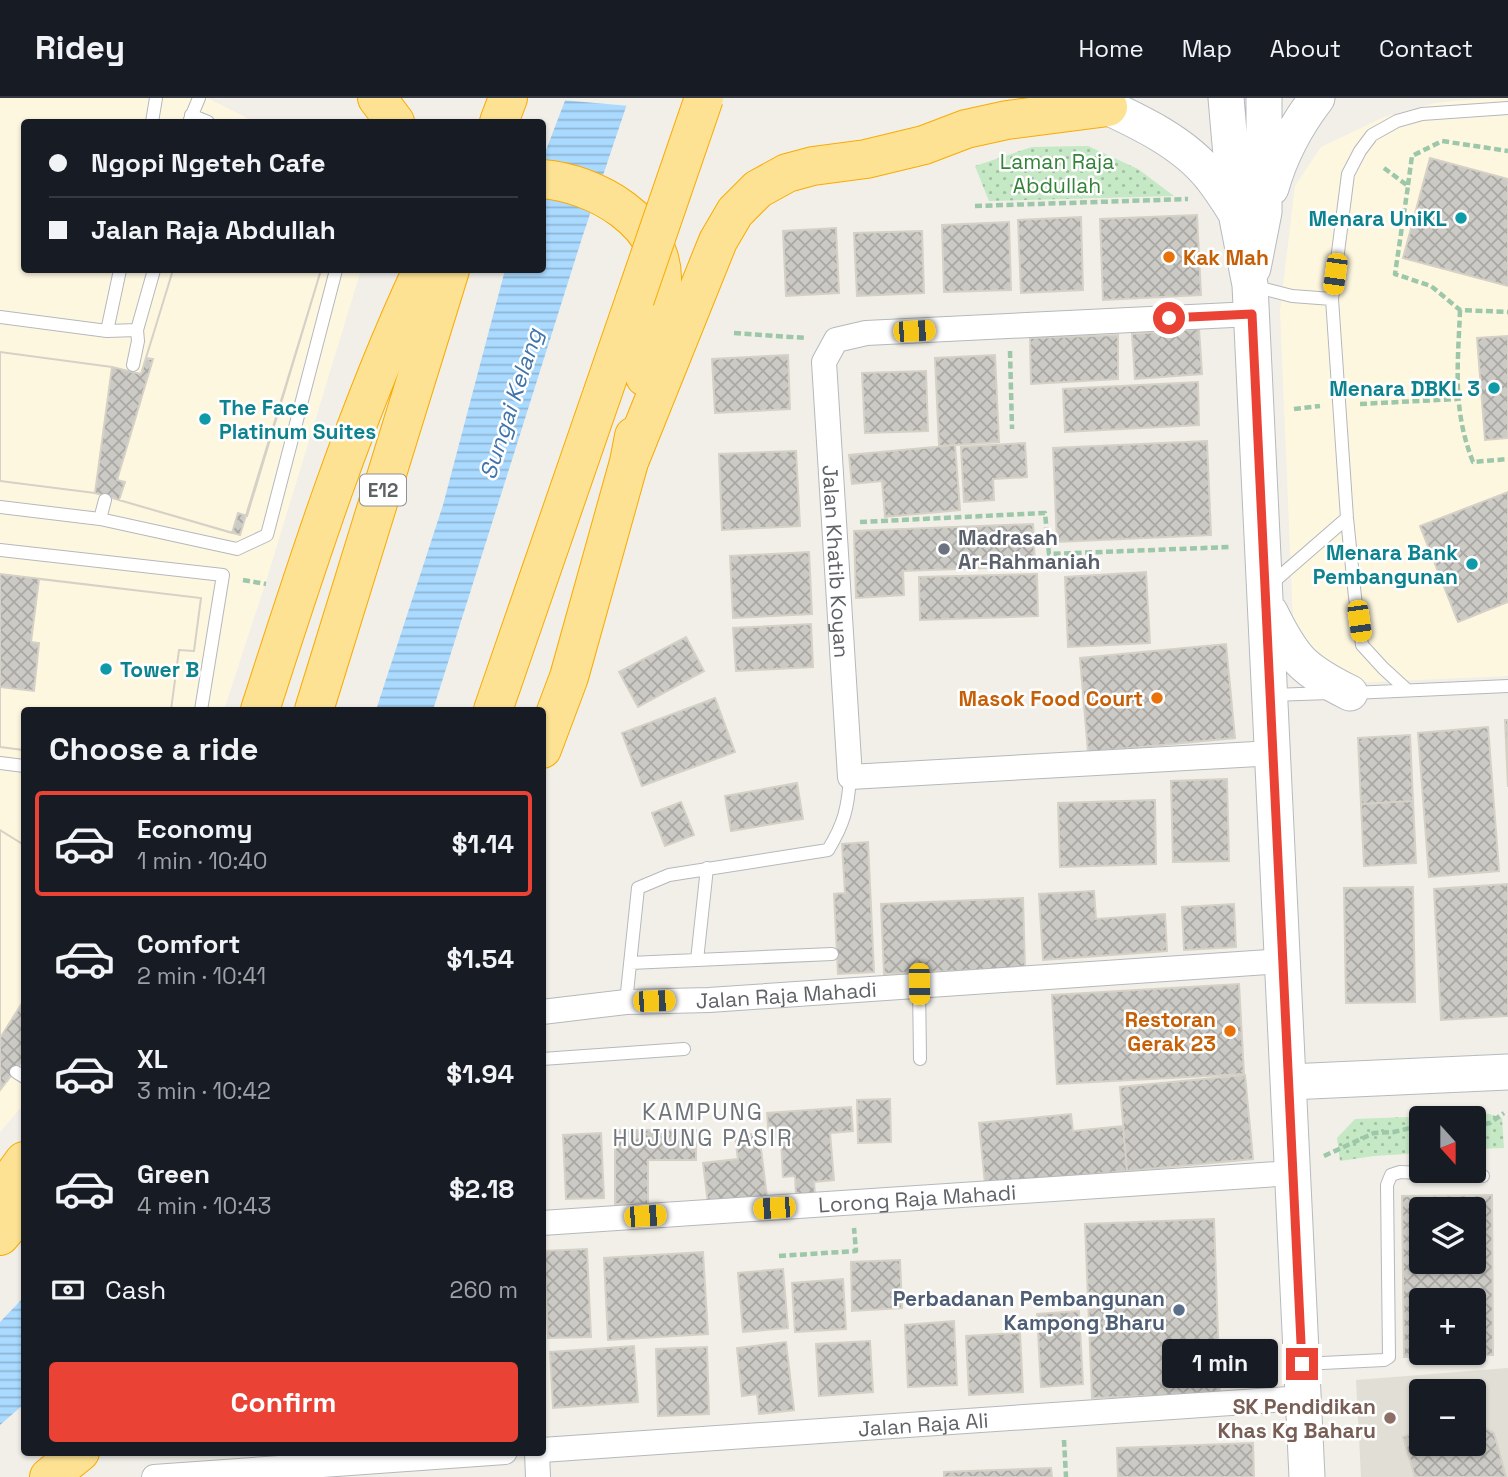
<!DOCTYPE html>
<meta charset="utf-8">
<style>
body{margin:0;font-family:"Space Grotesk",sans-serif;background:#20242c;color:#f1f3f6;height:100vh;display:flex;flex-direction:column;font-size:26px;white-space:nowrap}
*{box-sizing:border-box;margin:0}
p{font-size:23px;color:#9ea1a6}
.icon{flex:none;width:38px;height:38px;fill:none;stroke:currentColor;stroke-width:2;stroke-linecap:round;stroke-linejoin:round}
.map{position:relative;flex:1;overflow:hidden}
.panel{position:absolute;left:21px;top:609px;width:525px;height:749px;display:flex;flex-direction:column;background:#171b24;border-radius:7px;box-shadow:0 2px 5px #0004}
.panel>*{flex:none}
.banner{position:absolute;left:21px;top:21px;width:525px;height:154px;border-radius:7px;box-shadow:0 2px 5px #0004;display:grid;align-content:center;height:154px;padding:0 28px;background:#171b24}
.needle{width:46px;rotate:159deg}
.controls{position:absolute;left:1409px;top:1008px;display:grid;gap:14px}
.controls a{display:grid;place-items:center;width:77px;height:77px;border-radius:7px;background:#171b24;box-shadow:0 2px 5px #0004;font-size:35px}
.end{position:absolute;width:32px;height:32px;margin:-16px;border:9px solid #ea4335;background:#fff;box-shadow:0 0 0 4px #fff}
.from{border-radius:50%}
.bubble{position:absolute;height:49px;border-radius:7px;background:#171b24;box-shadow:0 2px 5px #0004;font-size:23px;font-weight:700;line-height:49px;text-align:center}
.car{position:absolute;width:21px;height:42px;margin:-21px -10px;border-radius:9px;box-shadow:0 0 5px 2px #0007;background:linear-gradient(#f5c518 24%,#345 0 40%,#f5c518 0 76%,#345 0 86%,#f5c518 0)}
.banner b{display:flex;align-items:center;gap:24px;height:66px;font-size:26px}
.banner b+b{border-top:2px solid #363941}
.banner i{width:18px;height:18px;background:#f1f3f6}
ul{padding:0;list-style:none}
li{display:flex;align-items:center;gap:21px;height:105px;margin:0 14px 10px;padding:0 14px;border:4px solid transparent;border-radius:7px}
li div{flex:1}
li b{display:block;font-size:26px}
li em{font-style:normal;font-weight:700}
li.on{border-color:#ea4335}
li>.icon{width:63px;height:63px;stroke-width:1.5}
h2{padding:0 28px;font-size:32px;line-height:84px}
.pay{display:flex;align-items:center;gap:18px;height:77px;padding:0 28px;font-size:26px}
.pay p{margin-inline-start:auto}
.action{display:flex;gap:14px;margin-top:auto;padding:14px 28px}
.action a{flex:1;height:80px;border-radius:7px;background:#ea4335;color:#fff;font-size:28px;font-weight:700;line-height:80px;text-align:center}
header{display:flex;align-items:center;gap:42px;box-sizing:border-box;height:98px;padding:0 35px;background:#171b24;border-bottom:2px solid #363941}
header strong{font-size:33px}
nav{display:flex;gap:38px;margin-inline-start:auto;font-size:24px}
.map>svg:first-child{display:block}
.commercial{fill:#fef7e0}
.education{fill:#e1ded6;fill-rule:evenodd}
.green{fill:url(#green-dots)}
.water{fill:url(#water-rules)}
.pier{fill:#f1efe8}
.building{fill:url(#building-cross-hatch);stroke:#d6d1c6;stroke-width:2;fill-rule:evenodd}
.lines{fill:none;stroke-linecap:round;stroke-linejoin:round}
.lane-casing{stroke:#b5b8bc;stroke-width:14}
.street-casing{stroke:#b5b8bc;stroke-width:26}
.secondary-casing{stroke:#b6babf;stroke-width:37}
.highway-casing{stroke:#f9ab00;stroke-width:40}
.path{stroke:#9cc7a9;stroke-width:4.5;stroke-dasharray:7 3.5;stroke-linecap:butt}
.lane{stroke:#fff;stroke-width:12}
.street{stroke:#fff;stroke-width:24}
.secondary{stroke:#fff;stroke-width:35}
.highway{stroke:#fde293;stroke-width:38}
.highway-bridge-casing{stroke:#f9ab00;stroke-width:40;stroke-linecap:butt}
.highway-bridge{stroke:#fde293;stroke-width:38}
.route{stroke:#ea4335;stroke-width:9}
.culture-dot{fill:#0f9aa8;stroke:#fff;stroke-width:2.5}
.food-dot{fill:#e8710a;stroke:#fff;stroke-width:2.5}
.worship-dot{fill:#6b7280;stroke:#fff;stroke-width:2.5}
.service-dot{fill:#5c6f8a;stroke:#fff;stroke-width:2.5}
.education-dot{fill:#8d6e63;stroke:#fff;stroke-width:2.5}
.labels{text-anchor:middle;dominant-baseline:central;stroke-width:5;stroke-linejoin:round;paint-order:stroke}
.shield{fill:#fff;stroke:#8f9295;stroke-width:2}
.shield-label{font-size:19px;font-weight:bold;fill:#5f6368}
.park-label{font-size:21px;fill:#348238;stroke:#fff}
.culture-label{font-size:21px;font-weight:bold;fill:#0d838f;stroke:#fff;text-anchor:end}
.food-label{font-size:21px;font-weight:bold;fill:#c56008;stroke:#fff;text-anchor:end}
.worship-label{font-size:21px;font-weight:bold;fill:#5b616d;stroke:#fff;text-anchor:start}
.street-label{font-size:21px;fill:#5f6368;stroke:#fff}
.service-label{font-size:21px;font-weight:bold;fill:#4e5e75;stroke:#fff;text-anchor:end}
.education-label{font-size:21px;font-weight:bold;fill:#785e54;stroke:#fff;text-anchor:end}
.water-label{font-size:23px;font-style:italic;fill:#4174aa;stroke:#fff}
.neighbourhood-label{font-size:23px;letter-spacing:2px;fill:#70757a;stroke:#fff}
</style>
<header>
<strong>Ridey</strong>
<nav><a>Home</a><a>Map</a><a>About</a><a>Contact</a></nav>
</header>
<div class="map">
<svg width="1508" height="1379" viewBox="0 0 1508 1379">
<defs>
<pattern id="green-dots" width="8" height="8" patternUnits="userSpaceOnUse" patternTransform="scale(1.75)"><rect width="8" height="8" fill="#c5e8c5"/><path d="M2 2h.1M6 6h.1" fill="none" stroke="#a3c0a4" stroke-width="1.8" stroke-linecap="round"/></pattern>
<pattern id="water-rules" width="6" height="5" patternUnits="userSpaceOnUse" patternTransform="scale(1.75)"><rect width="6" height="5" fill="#aadaff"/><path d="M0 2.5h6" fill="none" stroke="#8eb4d2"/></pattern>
<pattern id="building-cross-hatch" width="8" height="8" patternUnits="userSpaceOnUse" patternTransform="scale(1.75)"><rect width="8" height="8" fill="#cccac5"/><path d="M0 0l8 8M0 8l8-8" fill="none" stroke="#a9a8a4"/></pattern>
</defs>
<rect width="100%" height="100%" fill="#f1efe8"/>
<!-- commercial -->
<path class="commercial" d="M0 0H207L255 24H24V172H361L267 480 224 612H24V1006L0 1034Z
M1488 0H1508V578L1347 585 1321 569 1293 523 1280 213 1295 88 1321 49 1384 19 1435 5Z"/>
<!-- education -->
<path class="education" d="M1508 1270V1379H1361L1356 1282ZM1421 1293H1474V1346H1421Z"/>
<!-- green -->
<path class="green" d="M1088 48 1138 71 1174 98 989 103 975 68 1032 49Z
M1489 1016 1502 1020 1504 1050 1474 1051V1020H1421V1055L1374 1058 1340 1063 1337 1040 1355 1021Z"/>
<!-- water -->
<path class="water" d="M566 0H629L582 140 433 612H376L443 407 505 172H542L543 60Z
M24 1199V1306L0 1327V1224Z"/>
<!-- pier -->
<path class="pier" d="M562 0H632L630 8 561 2Z"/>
<!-- building -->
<path class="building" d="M1430 60 1508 81V188L1403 160Z
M1197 117 1201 197 1103 202 1100 121Z
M1081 119 1083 192 1021 195 1018 122Z
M1009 124 1011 192 944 194 942 127Z
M836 130 839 195 786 198 783 133Z
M922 133 924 195 857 198 854 135Z
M173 172H321L247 418 238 415 232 435 119 402 125 384 117 382 153 261 146 260Z
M173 172H321L240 437 95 395 0 383V254L112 269 141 276Z
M1199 231 1202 276 1135 281 1132 236Z
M1118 237V281L1031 286 1030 240Z
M1508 238V340L1485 342 1477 240Z
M0 254 112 269 95 395 0 383Z
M788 257 790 311 715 315 712 261Z
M995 257 999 344 939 348 935 260Z
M926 273 928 333 865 335 862 275Z
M1198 284 1199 327 1065 334 1063 291Z
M1207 343 1211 437 1057 444 1053 350Z
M1025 345 1027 379 993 381 994 402 964 404 961 349Z
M955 347 960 412 885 419 882 383 852 386 849 357Z
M796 353 800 428 722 432 719 356Z
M1508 394V504L1458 524 1420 428Z
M1033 426 1035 468 903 473 904 497 856 500 854 433Z
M809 454 812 516 733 520 730 458Z
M1146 474 1150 545 1068 549 1065 479Z
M0 476 201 500 194 553 179 552 171 612H24V652L0 649Z
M1037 476 1038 518 920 522 919 479Z
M39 481 201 500 194 553 179 552 171 612H24V652L0 649V589L34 593 39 545 31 544Z
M811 526 813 569 736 573 733 530Z
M686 539 704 573 638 609 619 574Z
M1226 546 1235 640 1088 654 1080 560Z
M715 600 735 654 642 688 622 635Z
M1505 622H1508V689Z
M1488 629 1499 773 1429 779 1418 635Z
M1410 637 1413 703 1361 706 1358 640Z
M1227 681 1229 763 1173 764 1171 683Z
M797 685 803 721 731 733 725 698Z
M1155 702 1156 766 1060 769 1058 705Z
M1413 703 1416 765 1364 768 1361 706Z
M681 704 694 737 665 748 652 715Z
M0 732 24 747V902L0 940Z
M0 732 24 747V961L0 992Z
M868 744 874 874 838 876 834 796 845 795 842 746Z
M1508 786V918L1441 922 1434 791Z
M1413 789 1415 904 1346 905 1344 790Z
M1094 793 1096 821 1165 816 1167 853 1043 862 1039 796Z
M1023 800 1025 870 884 876 881 806Z
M1234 806 1236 849 1184 852 1182 809Z
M1239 886 1244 976 1057 986 1052 897Z
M1245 977 1253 1061 1127 1073 1120 989Z
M890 1001 891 1044 858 1045 857 1002Z
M851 1009 853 1033 830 1035 834 1082 814 1084 815 1097 796 1098 795 1078 783 1079 781 1040 769 1041 767 1015Z
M1071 1016 1073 1033 1123 1028 1127 1073 985 1086 979 1025Z
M615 1032H696V1062H648V1106H615Z
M601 1035 604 1100 566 1101 563 1037Z
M759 1035 767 1099 708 1106 703 1065 738 1061 735 1038Z
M1492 1097 1493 1257 1404 1259 1402 1098ZM1421 1111H1474V1164H1421ZM1421 1202H1474V1255H1421Z
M1214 1121 1220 1295 1092 1300 1085 1126Z
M587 1151 591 1239 548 1240 544 1153Z
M703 1154 708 1236 608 1242 604 1160Z
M900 1162 902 1210 852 1213 851 1164Z
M783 1171 788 1230 743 1234 738 1175Z
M843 1181 846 1231 795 1234 792 1185Z
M1079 1213 1083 1286 1041 1289 1037 1216Z
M954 1223 957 1287 908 1289 905 1227Z
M1020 1235 1023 1294 969 1297 966 1238Z
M870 1243 873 1294 819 1298 816 1246Z
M786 1244 794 1312 759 1316 757 1296 742 1298 737 1250Z
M634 1248 638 1304 553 1310 550 1254Z
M707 1249 709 1316 658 1318 656 1251Z
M1474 1324 1494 1335 1506 1379H1415L1403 1339 1421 1333V1346H1474Z
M1253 1345 1254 1379H1118L1117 1350Z
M1051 1370 1052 1379H944V1374Z"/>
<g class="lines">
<!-- lane casing -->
<g class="lane-casing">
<path id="lane" d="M191 17 208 24
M152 24 156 0
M189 24 199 0
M1253 188 1292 198 1332 201
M0 219 107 233 137 232 154 172
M107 233 120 172
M133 267 138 243 137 232
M0 409 100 421 237 451 267 437 336 172
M100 421 105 402
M0 452 223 477 201 612
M1271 486 1347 420
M1407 592 1383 570 1362 547 1355 499 1347 420 1332 201 1348 76 1360 53 1372 37 1397 23 1422 16 1508 10
M1352 595 1508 588
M1271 597 1330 595
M0 665 24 668
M697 862 707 770
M630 865 832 856
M919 886 920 961
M626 904 638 790 669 777 828 752C844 726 848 710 850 679
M542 961 684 951
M16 974 24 979
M1302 1266 1384 1262 1389 1259 1387 1087 1391 1077 1400 1074 1483 1078"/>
</g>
<!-- street casing -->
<g class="street-casing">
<g id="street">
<path id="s1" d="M1252 216 866 235 836 242 824 264 850 679 1274 655"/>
<path id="s2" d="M542 914 626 904 709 902 1283 863"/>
<path id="s3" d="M542 1125 1293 1075"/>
<path id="s4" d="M542 1352 1303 1300"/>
<path d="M537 1354 538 1379"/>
<path d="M154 1379 505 1354"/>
</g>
</g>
<!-- secondary casing -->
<g class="secondary-casing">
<path id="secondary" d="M1088 0C1131 20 1183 42 1212 80 1220 90 1227 101 1234 112
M1226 0 1236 115 1250 187 1307 1379
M1271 90C1280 58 1297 26 1317 0
M1253 170 1264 114V0
M1270 514C1293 561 1302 571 1350 595
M1289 984 1508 974"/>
</g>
<!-- highway casing -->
<g class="highway-casing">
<path id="highway" d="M377 0 395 24
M499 24 508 0
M542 81C595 85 664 124 662 183 661 215 651 248 645 279
M629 364 718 143 735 114 758 91 787 75 813 68 866 61 924 47 966 31 1007 22 1108 9
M260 612C308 463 356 314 422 172
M314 612 450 172
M493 612 635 201
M542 651 569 579 629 364 634 338
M0 1096 24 1063
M0 1138 24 1110
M49 1379 80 1354"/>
</g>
<!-- path -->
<path class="path" d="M1384 70 1408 88 1395 176 1431 188 1460 212 1508 214
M1408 87 1412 58 1442 43 1508 53
M975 108 1188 101
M1460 212C1458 267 1452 311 1473 364L1508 361
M734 235 806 240
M1010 253 1012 331
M1360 306 1457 301
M1294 311 1320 308
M860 424 1045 415 1049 456 1230 449
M243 482 266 486
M1474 1028 1490 1025 1504 1015
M1324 1058 1374 1035 1394 1034 1418 1028 1415 1009
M779 1158 856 1153 854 1130
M1064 1342 1066 1379"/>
<!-- lane -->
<use href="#lane" class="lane"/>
<!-- street -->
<use href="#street" class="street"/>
<!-- secondary -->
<use href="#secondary" class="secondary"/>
<!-- highway -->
<use href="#highway" class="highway"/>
<!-- highway-bridge casing -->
<g class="highway-bridge-casing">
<path id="highway-bridge" d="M635 201 704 0"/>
</g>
<!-- highway-bridge -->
<use href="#highway-bridge" class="highway-bridge"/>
</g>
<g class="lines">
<!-- route -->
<path class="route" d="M1169 220 1252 216 1302 1266"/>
</g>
<!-- markers -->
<g class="culture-dot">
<circle cx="1461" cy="120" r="7"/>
<circle cx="1494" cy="290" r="7"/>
<circle cx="205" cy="321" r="7"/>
<circle cx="1472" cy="466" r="7"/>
<circle cx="106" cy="571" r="7"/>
</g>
<g class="food-dot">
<circle cx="1169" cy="159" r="7"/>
<circle cx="1157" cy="600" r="7"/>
<circle cx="1230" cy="933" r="7"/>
</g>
<circle class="worship-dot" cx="944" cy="451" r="7"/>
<circle class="service-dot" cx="1179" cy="1212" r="7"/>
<circle class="education-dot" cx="1390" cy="1320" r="7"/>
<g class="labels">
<!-- shield labels -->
<rect class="shield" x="360" y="376.5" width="46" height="31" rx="5"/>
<g class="shield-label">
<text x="383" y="392">E12</text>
</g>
<!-- park labels -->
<g class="park-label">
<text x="1057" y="63">Laman Raja<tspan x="1057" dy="24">Abdullah</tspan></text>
</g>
<!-- culture labels -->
<g class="culture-label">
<text x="1447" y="120">Menara UniKL</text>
<text x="1480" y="290">Menara DBKL 3</text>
<text x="219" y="309" text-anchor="start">The Face<tspan x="219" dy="24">Platinum Suites</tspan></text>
<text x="1458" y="454">Menara Bank<tspan x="1458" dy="24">Pembangunan</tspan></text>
<text x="120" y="571" text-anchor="start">Tower B</text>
</g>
<!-- food labels -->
<g class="food-label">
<text x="1183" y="159" text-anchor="start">Kak Mah</text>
<text x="1143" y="600">Masok Food Court</text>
<text x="1216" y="921">Restoran<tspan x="1216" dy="24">Gerak 23</tspan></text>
</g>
<!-- worship labels -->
<g class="worship-label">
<text x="958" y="439">Madrasah<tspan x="958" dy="24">Ar-Rahmaniah</tspan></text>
</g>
<!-- street labels -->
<g class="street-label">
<text stroke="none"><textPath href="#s1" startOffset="642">Jalan Khatib Koyan</textPath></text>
<text stroke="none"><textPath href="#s2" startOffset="245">Jalan Raja Mahadi</textPath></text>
<text stroke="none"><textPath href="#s3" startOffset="376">Lorong Raja Mahadi</textPath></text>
<text stroke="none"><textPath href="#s4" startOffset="382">Jalan Raja Ali</textPath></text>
</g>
<!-- service labels -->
<g class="service-label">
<text x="1165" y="1200">Perbadanan Pembangunan<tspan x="1165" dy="24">Kampong Bharu</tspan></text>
</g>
<!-- education labels -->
<g class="education-label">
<text x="1376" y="1308">SK Pendidikan<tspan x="1376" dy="24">Khas Kg Baharu</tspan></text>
</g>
<!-- water labels -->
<g class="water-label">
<text transform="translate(511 306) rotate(-72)">Sungai Kelang</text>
</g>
<!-- neighbourhood labels -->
<g class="neighbourhood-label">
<text x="703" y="1014">KAMPUNG<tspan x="703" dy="26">HUJUNG PASIR</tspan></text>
</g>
</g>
</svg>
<div class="controls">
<a><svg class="needle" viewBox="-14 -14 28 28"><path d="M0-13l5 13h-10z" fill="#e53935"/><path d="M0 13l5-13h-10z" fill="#9ea1a6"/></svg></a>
<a><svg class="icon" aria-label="layers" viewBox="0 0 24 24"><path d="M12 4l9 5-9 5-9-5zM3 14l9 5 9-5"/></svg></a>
<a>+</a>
<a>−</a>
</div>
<i class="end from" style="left:1169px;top:220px"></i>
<i class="end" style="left:1302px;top:1266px"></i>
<div class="bubble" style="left:1162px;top:1241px;width:116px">1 min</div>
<i class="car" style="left:1335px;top:176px;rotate:188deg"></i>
<i class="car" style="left:914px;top:233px;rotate:87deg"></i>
<i class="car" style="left:1359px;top:523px;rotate:172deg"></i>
<i class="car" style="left:919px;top:886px;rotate:179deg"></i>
<i class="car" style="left:654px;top:903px;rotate:88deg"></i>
<i class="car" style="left:774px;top:1110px;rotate:266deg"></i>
<i class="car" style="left:645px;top:1118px;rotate:86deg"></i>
<div class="banner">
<b><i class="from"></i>Ngopi Ngeteh Cafe</b>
<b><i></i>Jalan Raja Abdullah</b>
</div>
<section class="panel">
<h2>Choose a ride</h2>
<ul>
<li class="on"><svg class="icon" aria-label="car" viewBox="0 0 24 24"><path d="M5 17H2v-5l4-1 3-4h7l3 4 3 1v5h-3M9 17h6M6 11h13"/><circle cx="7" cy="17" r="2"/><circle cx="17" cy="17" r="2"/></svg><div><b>Economy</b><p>1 min · 10:40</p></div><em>$1.14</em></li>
<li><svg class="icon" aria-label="car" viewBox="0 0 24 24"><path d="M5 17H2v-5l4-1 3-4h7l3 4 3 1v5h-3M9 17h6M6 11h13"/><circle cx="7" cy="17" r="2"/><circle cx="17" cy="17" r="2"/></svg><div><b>Comfort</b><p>2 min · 10:41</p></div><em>$1.54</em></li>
<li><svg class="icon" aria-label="car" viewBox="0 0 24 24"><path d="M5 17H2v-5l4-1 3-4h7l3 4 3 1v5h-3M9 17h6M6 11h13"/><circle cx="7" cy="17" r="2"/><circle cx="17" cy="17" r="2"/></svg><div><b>XL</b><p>3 min · 10:42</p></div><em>$1.94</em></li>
<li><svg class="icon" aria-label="car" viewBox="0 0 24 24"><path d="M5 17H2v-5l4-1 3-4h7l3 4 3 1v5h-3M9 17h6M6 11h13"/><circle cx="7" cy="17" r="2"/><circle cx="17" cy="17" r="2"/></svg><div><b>Green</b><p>4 min · 10:43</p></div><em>$2.18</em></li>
</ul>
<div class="pay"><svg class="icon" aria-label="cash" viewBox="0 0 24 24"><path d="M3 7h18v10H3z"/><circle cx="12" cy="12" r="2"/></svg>Cash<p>260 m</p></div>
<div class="action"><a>Confirm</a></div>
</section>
</div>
